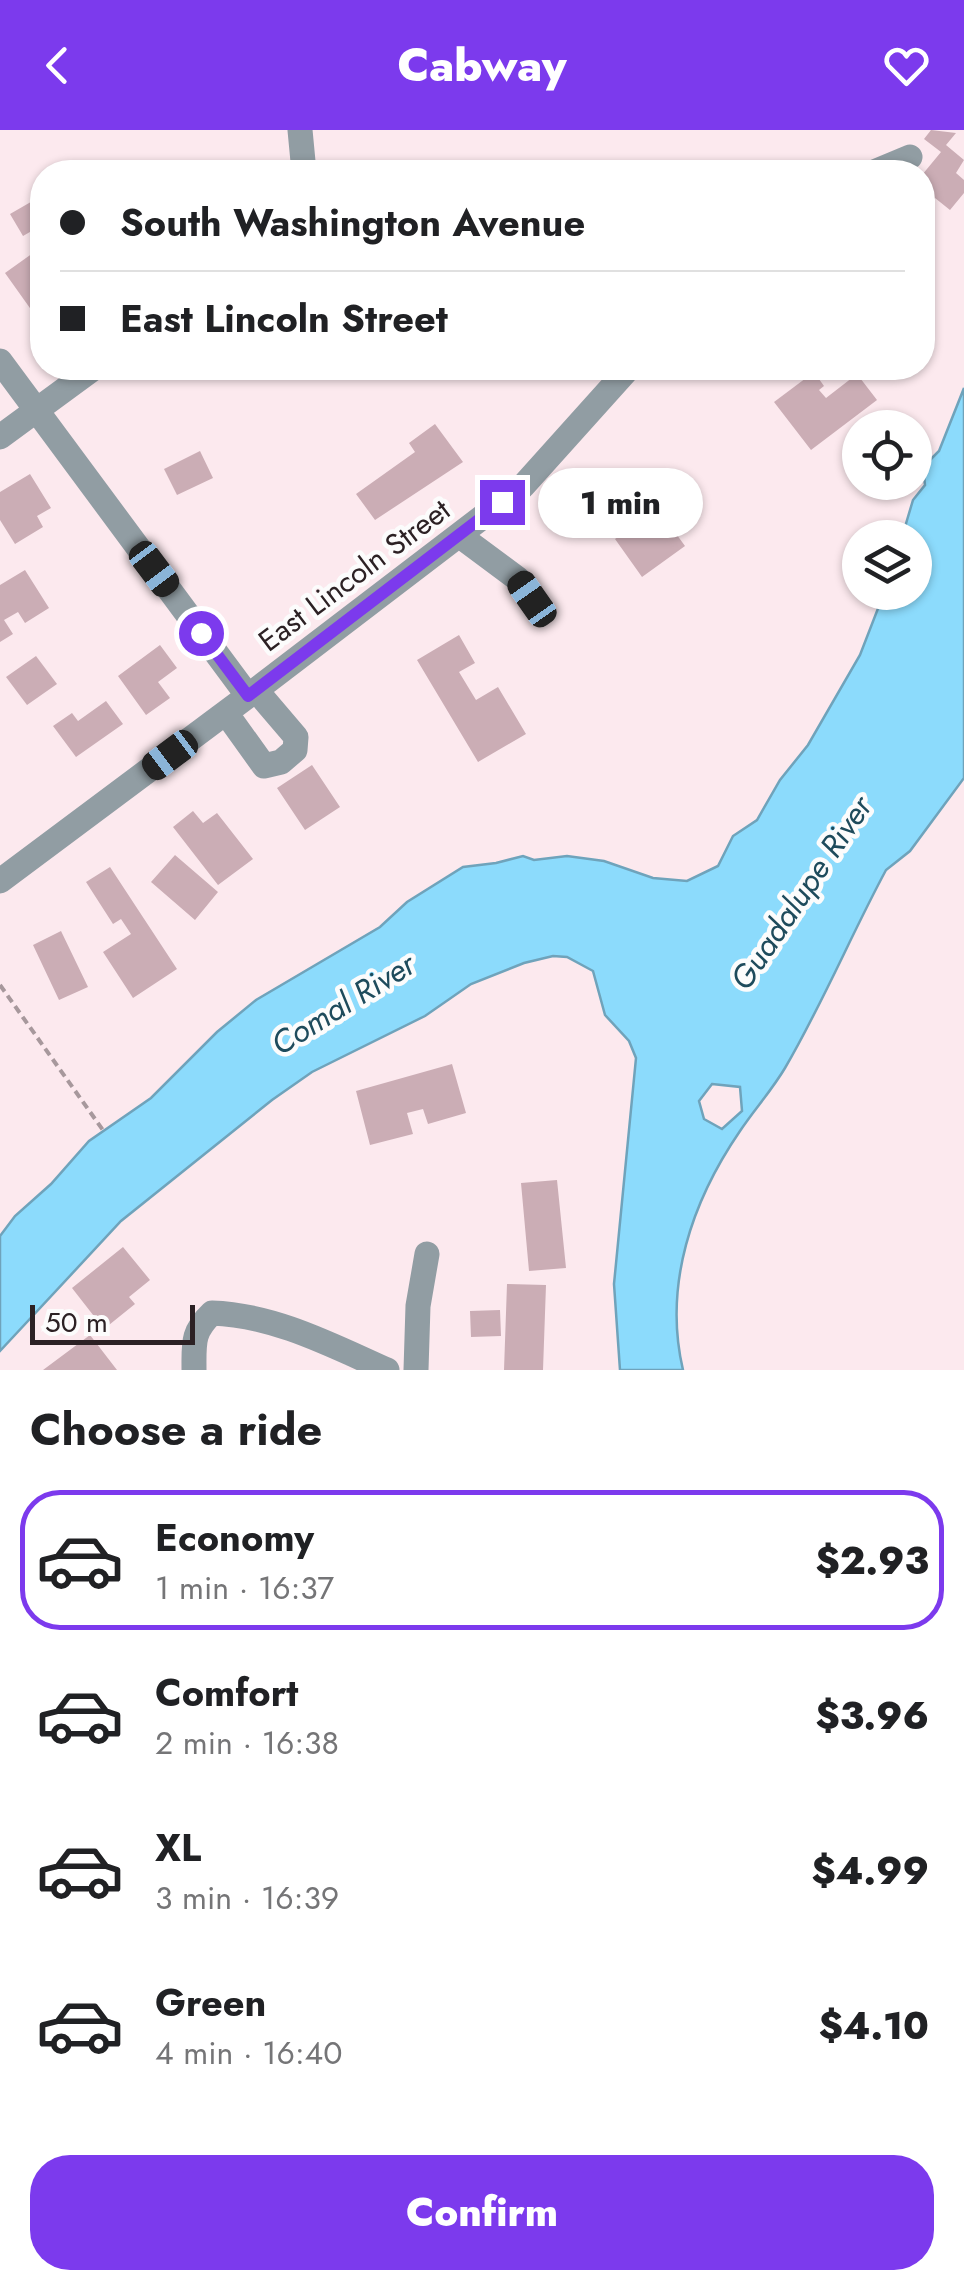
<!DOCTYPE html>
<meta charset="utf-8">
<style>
body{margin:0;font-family:Jost,sans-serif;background:#f2f2f2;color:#202124;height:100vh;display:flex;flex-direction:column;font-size:38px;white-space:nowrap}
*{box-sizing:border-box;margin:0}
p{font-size:32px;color:#757577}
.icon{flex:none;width:55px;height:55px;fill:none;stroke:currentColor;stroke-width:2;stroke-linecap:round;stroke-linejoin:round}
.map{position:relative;height:1240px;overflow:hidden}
.details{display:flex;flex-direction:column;background:#fff;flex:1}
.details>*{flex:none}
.top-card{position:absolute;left:30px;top:30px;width:905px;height:220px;border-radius:40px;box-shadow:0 2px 8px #0004;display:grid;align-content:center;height:220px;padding:0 30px;background:#fff}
.controls{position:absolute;left:842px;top:280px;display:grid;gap:20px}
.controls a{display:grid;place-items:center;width:90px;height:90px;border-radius:50%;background:#fff;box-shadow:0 2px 8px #0004;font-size:50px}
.scale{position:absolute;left:30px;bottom:25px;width:165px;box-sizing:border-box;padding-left:10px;border:5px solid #2c2124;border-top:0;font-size:28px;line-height:35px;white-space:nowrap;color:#2c2124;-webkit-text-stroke:8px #fcfcfc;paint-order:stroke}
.end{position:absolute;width:45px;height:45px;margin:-22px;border:12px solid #7c3aed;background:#fff;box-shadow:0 0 0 5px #fff}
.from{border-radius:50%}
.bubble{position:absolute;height:70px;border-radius:35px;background:#fff;box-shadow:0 2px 8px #0004;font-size:32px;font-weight:800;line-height:70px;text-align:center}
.car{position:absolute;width:30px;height:60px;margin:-30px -15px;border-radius:12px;box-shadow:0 0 8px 2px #0007;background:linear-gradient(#222 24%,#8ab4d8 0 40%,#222 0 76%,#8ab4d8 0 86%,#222 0)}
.top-card b{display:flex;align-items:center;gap:35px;height:95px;font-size:38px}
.top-card b+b{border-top:2px solid #e0e0e0}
.top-card i{width:25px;height:25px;background:#202124}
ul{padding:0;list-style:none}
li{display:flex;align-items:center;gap:30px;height:140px;margin:0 20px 15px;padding:0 10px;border:5px solid transparent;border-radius:40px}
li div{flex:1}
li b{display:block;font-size:38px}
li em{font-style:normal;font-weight:800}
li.active{border-color:#7c3aed}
li>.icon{width:90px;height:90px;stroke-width:1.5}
h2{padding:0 30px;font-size:45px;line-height:120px}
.primary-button{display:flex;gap:20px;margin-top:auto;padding:20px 30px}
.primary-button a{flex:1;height:115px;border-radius:40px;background:#7c3aed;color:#fff;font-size:40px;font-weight:800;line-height:115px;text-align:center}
header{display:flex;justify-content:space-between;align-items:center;height:130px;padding:0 30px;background:#7c3aed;color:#fff;font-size:45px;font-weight:800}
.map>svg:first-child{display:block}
.water{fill:#8cdbfc;stroke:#6fa3bb;stroke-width:2.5;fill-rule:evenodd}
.building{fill:#cbadb5}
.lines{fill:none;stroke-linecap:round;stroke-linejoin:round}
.path{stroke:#a7989c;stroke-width:4;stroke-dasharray:8 5;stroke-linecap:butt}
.minor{stroke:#919da3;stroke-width:25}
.route{stroke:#7c3aed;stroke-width:12}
.labels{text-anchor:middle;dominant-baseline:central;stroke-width:9;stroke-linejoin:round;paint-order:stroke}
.street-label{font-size:30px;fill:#2c2124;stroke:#fcfcfc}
.water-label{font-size:32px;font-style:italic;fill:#1e4b5c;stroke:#fcfcfc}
</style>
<header><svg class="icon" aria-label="back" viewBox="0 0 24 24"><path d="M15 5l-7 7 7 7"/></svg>Cabway<svg class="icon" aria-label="heart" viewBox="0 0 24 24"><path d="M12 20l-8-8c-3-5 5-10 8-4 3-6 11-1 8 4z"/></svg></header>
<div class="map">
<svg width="964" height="1240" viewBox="0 0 964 1240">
<rect width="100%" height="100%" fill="#fce9ee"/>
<!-- water -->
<path class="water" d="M964 258V648L910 721 886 740C851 805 822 875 785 938 772 960 754 980 740 1001 692 1071 663 1155 683 1240H620L614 1154 636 928 629 911 605 885 593 841 567 827 553 826 524 833 471 854 425 886 312 942 272 970 121 1091 0 1221V1106L15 1086 51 1054 89 1011 151 968 217 902 256 870 380 797 407 772 463 737 496 733 523 726 534 730 567 726 604 731 653 748 687 751 718 736 733 706 757 690 780 650 808 615 860 525 884 463 915 462V408L902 407 913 370 925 355 923 337 939 321ZM712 954 740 957 742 981 722 999 704 989 699 971Z"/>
<!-- building -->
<path class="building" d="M931 0 956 3 946 15 964 30 956 43 964 50V63L950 80 935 68 922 83V45L941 22 924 9Z
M36 69 42 80V95L23 106 10 84Z
M33 123 40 133 42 131V195L5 143Z
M814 242 824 256 819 260 826 268 857 244 877 270 811 320 774 272Z
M435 294 463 332 375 390 356 364 415 322 409 313Z
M200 321 213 348 177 365 164 339Z
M30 344 51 378 37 386 43 397 15 414 0 390V362Z
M693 353 698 361 683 372 697 391 677 405 685 416 642 447 615 409Z
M25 440 49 478 25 493 18 482 4 490 13 504 0 512V455Z
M459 505 475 533 459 542 476 570 498 557 526 604 478 632 417 530Z
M160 515 177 538 158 552 170 568 146 585 118 546Z
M36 526 57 554 27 575 6 547Z
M106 571 123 594 76 627 53 596 72 583 78 591Z
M312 635 340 677 305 700 277 658Z
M193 681 203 693 217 683 253 729 218 755 173 697Z
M175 725 218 762 195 790 151 752Z
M110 737 177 839 133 868 103 822 131 804 121 789 113 794 86 752Z
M61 801 88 857 59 870 33 815Z
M452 934 466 983 428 994 423 979 407 983 413 1004 370 1015 356 961Z
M557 1050 566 1138 529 1141 521 1053Z
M123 1117 150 1150 129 1167 135 1174 104 1199 72 1158Z
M507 1154 546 1155 543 1240H504Z
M500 1180 501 1206 471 1207 470 1181Z
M90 1205 117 1240H43Z"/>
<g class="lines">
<!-- path -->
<path class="path" d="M0 855 105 1003"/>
<!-- minor -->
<path class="minor" d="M300 0 304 42
M874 42 910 27
M0 231 248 566
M0 307 94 238
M460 406 518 449 531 469
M226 583 264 636 281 632 295 620 296 607 256 560
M0 751 256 560 523 356 629 238
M194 1240C194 1213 192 1202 212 1183 274 1185 331 1215 387 1240
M416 1240 418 1176 427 1124"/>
</g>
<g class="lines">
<!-- route -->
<path class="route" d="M201 503 248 566 502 372"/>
</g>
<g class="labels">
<!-- street labels -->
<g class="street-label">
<text transform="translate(354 445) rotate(-37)">East Lincoln Street</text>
</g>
<!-- water labels -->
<g class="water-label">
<text transform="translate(801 763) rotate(-56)">Guadalupe River</text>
<text transform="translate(343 874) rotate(-32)">Comal River</text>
</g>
</g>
</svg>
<div class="controls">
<a><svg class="icon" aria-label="locate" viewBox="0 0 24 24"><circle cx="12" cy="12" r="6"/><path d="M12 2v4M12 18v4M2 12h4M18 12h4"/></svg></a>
<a><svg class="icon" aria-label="layers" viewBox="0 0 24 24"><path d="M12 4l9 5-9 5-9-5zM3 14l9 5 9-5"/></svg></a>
</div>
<div class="scale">50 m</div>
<i class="end from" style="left:201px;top:503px"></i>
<i class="end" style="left:502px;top:372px"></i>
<div class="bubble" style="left:538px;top:338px;width:165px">1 min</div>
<i class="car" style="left:154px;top:439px;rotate:143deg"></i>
<i class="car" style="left:532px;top:469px;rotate:325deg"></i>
<i class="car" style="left:170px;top:625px;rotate:233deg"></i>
<div class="top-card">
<b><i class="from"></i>South Washington Avenue</b>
<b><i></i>East Lincoln Street</b>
</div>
</div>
<section class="details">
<h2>Choose a ride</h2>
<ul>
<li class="active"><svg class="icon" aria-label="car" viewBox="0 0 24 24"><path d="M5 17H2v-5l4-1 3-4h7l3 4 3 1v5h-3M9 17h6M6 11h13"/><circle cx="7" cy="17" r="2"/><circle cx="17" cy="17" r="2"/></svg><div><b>Economy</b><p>1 min · 16:37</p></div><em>$2.93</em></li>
<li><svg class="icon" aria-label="car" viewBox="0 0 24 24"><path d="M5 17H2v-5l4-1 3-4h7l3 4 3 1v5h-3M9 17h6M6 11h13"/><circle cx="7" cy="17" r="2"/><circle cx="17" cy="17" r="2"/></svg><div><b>Comfort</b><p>2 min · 16:38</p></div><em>$3.96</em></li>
<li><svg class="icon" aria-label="car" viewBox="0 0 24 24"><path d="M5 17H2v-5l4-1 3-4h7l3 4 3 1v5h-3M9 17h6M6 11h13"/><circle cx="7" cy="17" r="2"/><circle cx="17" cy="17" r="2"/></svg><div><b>XL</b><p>3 min · 16:39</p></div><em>$4.99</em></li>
<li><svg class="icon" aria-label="car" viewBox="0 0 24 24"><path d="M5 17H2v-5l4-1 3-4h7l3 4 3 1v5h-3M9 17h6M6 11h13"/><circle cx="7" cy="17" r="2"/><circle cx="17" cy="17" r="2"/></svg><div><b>Green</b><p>4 min · 16:40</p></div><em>$4.10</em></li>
</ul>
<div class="primary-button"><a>Confirm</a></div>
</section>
